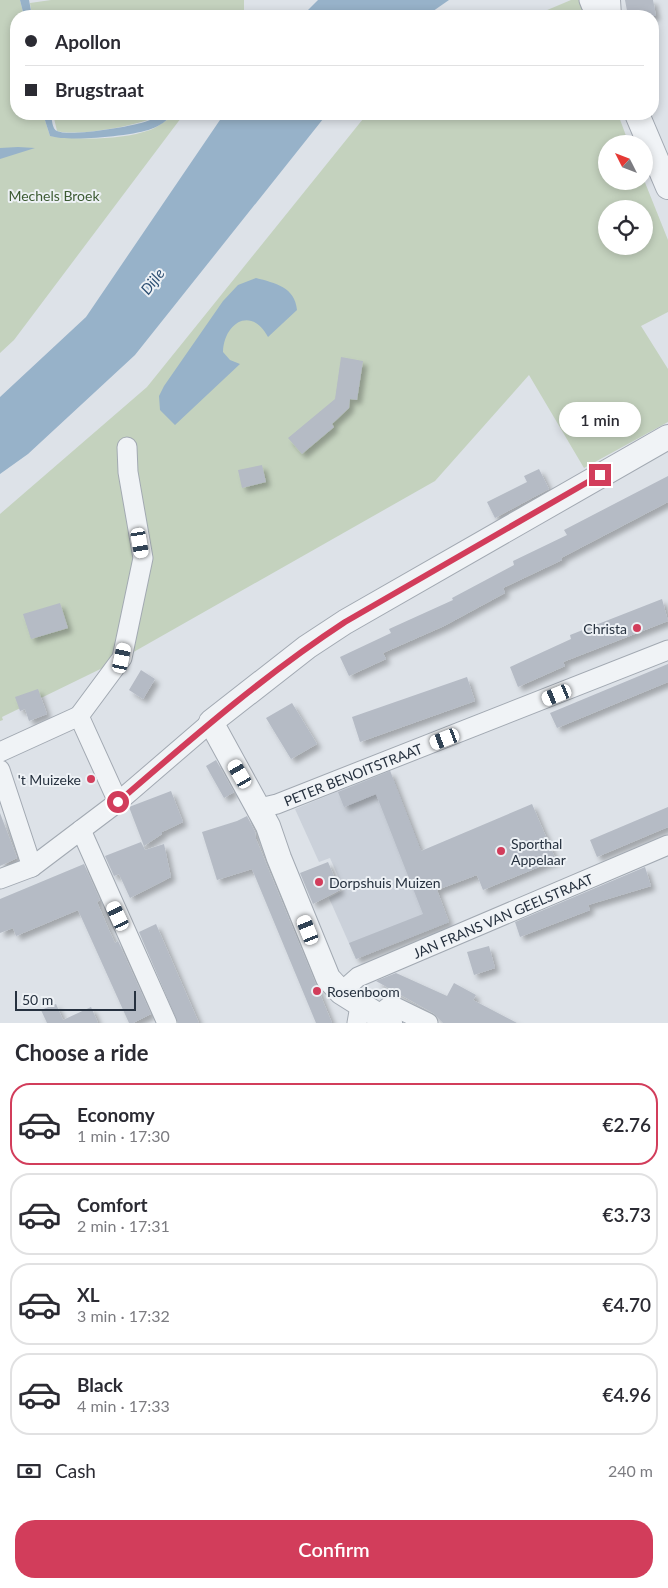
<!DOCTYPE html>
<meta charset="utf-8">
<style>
body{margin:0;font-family:Lato,sans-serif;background:#f2f2f3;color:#2b2b33;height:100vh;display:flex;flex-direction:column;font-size:19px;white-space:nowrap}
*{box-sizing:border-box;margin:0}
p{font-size:16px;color:#7c7c81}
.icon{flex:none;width:28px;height:28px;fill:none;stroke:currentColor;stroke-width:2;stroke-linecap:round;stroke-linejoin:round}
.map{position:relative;height:1023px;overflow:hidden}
.details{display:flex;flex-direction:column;background:#fff;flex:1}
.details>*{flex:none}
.guide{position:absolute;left:10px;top:10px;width:649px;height:110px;border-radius:20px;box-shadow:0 2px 8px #0003;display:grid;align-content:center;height:110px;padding:0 15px;background:#fff}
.needle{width:32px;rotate:312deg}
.fabs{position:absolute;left:598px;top:135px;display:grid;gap:10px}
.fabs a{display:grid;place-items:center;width:55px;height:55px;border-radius:50%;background:#fff;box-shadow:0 2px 8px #0003;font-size:25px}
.scale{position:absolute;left:15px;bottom:12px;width:121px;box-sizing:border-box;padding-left:5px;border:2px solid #26313f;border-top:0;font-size:14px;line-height:18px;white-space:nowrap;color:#26313f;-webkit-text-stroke:4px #edf1f5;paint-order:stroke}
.end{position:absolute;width:22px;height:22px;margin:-11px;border:6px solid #d23d5b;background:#fff;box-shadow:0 0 0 2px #fff}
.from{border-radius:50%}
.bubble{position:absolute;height:35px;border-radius:18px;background:#fff;box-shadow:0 2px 8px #0003;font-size:16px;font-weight:600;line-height:35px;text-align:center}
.car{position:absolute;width:15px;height:30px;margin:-15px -8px;border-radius:6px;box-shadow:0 0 4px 1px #0007;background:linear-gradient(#fff 24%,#345 0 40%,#fff 0 76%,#345 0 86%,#fff 0)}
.guide b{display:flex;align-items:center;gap:18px;height:48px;font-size:19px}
.guide b+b{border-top:1px solid #e1e1e2}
.guide i{width:12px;height:12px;background:#2b2b33}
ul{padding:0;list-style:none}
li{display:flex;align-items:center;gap:15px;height:82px;margin:0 10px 8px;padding:0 5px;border:2px solid #e1e1e2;border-radius:20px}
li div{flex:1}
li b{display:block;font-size:19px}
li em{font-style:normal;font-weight:600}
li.selected{border-color:#d23d5b}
li>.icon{width:45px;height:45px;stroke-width:1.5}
h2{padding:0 15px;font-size:22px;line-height:60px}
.pay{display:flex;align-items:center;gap:12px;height:55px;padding:0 15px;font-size:19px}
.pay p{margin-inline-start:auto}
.primary-button{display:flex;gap:10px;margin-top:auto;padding:10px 15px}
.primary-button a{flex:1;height:58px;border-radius:20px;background:#d23d5b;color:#fff;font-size:20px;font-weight:600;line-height:58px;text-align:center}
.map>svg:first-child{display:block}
.built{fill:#cbd1da}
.green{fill:#c4d2be;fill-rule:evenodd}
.water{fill:#97b2c9}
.building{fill:#b5bbc5;filter:url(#shadow)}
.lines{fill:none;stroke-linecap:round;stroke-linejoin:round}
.minor-casing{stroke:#a2a9b2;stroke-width:21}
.tertiary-casing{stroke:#a2a9b2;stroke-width:26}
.minor{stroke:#f0f3f6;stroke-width:19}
.tertiary{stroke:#f0f3f6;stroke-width:24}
.route{stroke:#d23d5b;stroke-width:6}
.poi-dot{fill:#d23d5b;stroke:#edf1f5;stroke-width:2}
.labels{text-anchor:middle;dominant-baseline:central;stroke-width:4;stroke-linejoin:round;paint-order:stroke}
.park-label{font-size:14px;fill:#3d5b33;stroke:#edf1f5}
.poi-label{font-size:14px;fill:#26313f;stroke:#edf1f5;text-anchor:start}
.street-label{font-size:14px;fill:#26313f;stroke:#edf1f5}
.water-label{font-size:15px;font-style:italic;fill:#2f5174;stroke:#edf1f5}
</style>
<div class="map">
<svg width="668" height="1023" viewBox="0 0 668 1023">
<defs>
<filter id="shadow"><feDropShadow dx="4.5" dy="4.5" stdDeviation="2.5" flood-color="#0004"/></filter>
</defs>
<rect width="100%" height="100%" fill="#dde2e8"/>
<!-- built -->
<path class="built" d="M390 770 449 922 356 959 329 898 344 890 330 858 319 862 295 809Z"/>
<!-- green -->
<path class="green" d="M0 0H20L24 16H16V114H43L50 136C79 140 122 140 150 130 163 125 170 114 184 114L14 340 0 353Z
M51 0H244V16H32L30 3Z
M571 0H591L595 16H533Z
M53 114H162C144 125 77 137 57 131Z
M367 114H618L629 144H606V181L644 180 668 240V312L641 326 668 369V422L584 468 529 375 435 481 123 658 2 717 3 720 0 721V514L147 387ZM606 209H644V246H606Z"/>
<!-- water -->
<path class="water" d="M20 0H29L32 16H24Z
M318 0H449L426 16H302Z
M43 114H51C52 119 52 129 57 131 69 137 127 127 141 123 153 120 161 114 174 114 167 120 160 126 151 129 133 136 69 142 50 136Z
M224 114H327L135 355 28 454 0 474V397L86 317Z
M18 147 35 148 0 159V148Z
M256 278C275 283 295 287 297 310L268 337C252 306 224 322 223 352L230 360 240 364 175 425 160 410 159 396 164 386 223 301 238 285Z"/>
<!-- building -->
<path class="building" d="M625 0H653L656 16H628Z
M341 357 363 361 357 400 350 399 349 408 332 424 334 427 302 454 288 438 335 399Z
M262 465 266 482 242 488 238 470Z
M539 469 549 489 495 518 487 502 527 482 524 476Z
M668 476V502L561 558 562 560 503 588 505 593 444 626 383 653 386 659 349 676 340 657 391 633 389 629 453 600 452 598 514 565 513 561 567 535 564 530Z
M662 599 668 621 563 662 565 666 518 687 510 667 571 639 570 635Z
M60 603 68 628 31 639 23 614Z
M668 664V682L557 728 550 713Z
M141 670 155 679 143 699 129 690Z
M467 677 475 701 360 742 352 717Z
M38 689 47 714 29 721 25 709 20 711 15 697Z
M292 703 317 744 291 759 266 718Z
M216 760 234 792 224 798 206 766Z
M390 771 421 851 532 804 556 860 483 890 477 875 437 890 449 922 356 959 349 943 423 914 376 794 344 807 338 792Z
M171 791 183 822 162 832V834L144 846 129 807Z
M668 807V827L597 857 590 840Z
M0 813 17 858 0 866Z
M247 816 255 832 256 839 332 1023H316L252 869 217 880 202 832 237 821Z
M141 842 145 850 164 844 171 877 130 898 119 874 114 876 105 856Z
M328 862 340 890 313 904 300 873Z
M84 864 100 900 97 902 109 930 115 943 118 941 151 1014 133 1023H129L78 910 16 936 13 928 0 933V899Z
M645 867 651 886 588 905 590 910 520 937 515 922Z
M156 924 199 1023H178L139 932Z
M489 946 495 968 474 975 467 952Z
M396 973 447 996 454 983 476 995 473 1000 517 1023H443L433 1013 376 981Z
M56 1004 63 1020 91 1007 98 1023H47L41 1010Z"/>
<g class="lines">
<!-- minor casing -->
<g class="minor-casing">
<g id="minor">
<path d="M589 0 591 5 604 16"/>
<path d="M79 716 122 658 143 558 128 472 127 447"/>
<path d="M0 752 79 716 118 802"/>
<path d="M0 770 32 867"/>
<path id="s1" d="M260 808 277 804 668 650"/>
<path d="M81 830 167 1023"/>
<path d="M0 879 32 867 118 802 211 722"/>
<path id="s2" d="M341 992 358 977 668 845"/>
<path d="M377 1016 391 1005 428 1023"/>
<path d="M357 1023 360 1006"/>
</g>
</g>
<!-- tertiary casing -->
<g class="tertiary-casing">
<path id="tertiary" d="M608 0 609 16
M637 114 668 187
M390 1023 341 992 328 978 279 858 268 826 211 722 307 647 345 622 668 437"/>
</g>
<!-- minor -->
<use href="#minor" class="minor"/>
<!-- tertiary -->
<use href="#tertiary" class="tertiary"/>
</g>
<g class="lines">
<!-- route -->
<path class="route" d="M118 802C191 739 264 675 345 622L600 475"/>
</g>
<!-- markers -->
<g class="poi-dot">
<circle cx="637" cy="628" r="5"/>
<circle cx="91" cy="779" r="5"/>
<circle cx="501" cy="851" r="5"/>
<circle cx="319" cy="882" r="5"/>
<circle cx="317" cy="991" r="5"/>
</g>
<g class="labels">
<!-- park labels -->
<g class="park-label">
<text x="54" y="195">Mechels Broek</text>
</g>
<!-- poi labels -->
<g class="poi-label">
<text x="627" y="628" text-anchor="end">Christa</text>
<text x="81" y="779" text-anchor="end">'t Muizeke</text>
<text x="511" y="843">Sporthal<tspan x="511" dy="16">Appelaar</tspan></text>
<text x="329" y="882">Dorpshuis Muizen</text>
<text x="327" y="991">Rosenboom</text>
</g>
<!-- street labels -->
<g class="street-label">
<text stroke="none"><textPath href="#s1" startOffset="99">PETER BENOITSTRAAT</textPath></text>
<text stroke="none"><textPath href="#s2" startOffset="180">JAN FRANS VAN GEELSTRAAT</textPath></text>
</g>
<!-- water labels -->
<g class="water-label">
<text transform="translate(152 281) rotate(-52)">Dijle</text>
</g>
</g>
</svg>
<div class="fabs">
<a><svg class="needle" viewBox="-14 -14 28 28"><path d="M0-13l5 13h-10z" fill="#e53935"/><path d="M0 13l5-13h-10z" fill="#7c7c81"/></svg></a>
<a><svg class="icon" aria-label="locate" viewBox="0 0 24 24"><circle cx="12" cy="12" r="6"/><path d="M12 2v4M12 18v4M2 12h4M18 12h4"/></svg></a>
</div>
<div class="scale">50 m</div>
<i class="end from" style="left:118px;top:802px"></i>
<i class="end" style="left:600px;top:475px"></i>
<div class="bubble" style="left:559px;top:402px;width:82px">1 min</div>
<i class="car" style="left:140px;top:543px;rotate:170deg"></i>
<i class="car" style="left:122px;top:658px;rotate:12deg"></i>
<i class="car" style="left:557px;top:695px;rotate:248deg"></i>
<i class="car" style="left:445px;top:739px;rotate:249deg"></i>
<i class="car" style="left:240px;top:774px;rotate:330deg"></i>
<i class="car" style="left:118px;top:916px;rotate:335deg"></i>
<i class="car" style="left:308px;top:930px;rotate:338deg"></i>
<div class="guide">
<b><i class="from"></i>Apollon</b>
<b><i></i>Brugstraat</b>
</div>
</div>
<section class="details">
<h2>Choose a ride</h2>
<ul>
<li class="selected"><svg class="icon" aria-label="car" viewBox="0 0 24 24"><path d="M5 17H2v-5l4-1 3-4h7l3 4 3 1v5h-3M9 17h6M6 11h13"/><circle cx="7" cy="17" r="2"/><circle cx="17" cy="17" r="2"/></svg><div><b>Economy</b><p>1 min · 17:30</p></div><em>€2.76</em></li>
<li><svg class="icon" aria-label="car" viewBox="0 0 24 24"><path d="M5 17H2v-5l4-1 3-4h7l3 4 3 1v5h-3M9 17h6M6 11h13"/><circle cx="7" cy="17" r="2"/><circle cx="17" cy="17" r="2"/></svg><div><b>Comfort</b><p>2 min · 17:31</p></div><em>€3.73</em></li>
<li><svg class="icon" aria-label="car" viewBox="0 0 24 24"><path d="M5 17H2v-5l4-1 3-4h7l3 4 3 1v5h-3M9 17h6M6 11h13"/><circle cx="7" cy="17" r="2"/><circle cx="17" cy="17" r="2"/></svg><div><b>XL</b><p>3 min · 17:32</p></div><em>€4.70</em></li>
<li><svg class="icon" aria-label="car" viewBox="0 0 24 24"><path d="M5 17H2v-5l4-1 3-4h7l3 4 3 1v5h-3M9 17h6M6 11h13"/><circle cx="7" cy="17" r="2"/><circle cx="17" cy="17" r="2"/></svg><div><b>Black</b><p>4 min · 17:33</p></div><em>€4.96</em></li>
</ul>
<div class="pay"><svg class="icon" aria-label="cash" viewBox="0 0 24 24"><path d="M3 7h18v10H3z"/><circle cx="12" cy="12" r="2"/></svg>Cash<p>240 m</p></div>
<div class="primary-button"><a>Confirm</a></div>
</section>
